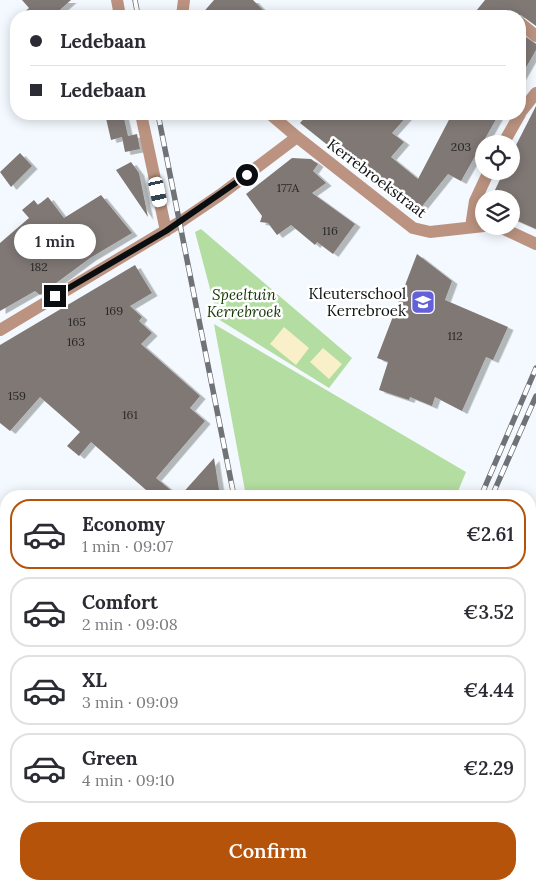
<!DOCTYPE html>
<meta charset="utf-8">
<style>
body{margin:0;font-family:Lora,serif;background:#f2f2f3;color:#2b2b33;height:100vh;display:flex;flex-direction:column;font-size:19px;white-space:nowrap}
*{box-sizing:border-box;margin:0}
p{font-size:16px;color:#7c7c81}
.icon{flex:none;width:28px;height:28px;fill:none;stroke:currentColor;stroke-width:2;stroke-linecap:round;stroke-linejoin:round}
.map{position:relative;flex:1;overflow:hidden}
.panel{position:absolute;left:0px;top:490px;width:536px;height:400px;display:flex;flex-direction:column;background:#fff;border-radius:20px 20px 0 0;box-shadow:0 2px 12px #0003}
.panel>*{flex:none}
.top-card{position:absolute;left:10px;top:10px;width:516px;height:110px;border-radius:20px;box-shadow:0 2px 12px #0003;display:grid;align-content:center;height:110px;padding:0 20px;background:#fff}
.fabs{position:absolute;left:475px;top:135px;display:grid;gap:10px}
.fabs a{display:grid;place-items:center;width:45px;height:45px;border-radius:50%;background:#fff;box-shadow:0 2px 12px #0003;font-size:25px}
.end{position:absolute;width:22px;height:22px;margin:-11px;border:6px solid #0b0e10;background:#fff;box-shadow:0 0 0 2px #fff}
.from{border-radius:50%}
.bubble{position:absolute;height:35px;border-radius:18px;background:#fff;box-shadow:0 2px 12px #0003;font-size:16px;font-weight:600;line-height:35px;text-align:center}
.car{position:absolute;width:15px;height:30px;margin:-15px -8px;border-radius:6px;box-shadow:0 0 4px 1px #0007;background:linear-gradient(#fff 24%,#345 0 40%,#fff 0 76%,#345 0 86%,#fff 0)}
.top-card b{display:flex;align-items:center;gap:18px;height:48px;font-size:19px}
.top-card b+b{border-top:1px solid #e1e1e2}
.top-card i{width:12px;height:12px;background:#2b2b33}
ul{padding:9px 0 0;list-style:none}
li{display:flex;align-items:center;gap:15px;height:70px;margin:0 10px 8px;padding:0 10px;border:2px solid #e1e1e2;border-radius:20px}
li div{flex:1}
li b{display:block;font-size:19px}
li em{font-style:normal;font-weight:600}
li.on{border-color:#b45309}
li>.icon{width:45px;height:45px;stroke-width:1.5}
.button{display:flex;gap:10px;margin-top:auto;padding:10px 20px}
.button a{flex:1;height:58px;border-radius:20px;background:#b45309;color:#fff;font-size:20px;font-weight:600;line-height:58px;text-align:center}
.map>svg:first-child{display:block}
.green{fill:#b3dda1}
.sand{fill:#f9efc9}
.building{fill:#807874;filter:url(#shadow)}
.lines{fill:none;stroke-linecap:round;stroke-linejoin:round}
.minor{stroke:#bb9380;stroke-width:12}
.major{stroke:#813f19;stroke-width:12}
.rail-casing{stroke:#6f7377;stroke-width:5.5}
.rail{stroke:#fff;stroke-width:4;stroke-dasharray:11;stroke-linecap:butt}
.route{stroke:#0b0e10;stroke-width:6}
.labels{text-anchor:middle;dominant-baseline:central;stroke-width:5;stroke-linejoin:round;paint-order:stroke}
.number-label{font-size:12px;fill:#282829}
.street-label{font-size:15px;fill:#0b0e10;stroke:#fff}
.poi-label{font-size:15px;fill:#0b0e10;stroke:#fff;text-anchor:end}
.park-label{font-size:15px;font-style:italic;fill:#133500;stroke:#fff}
</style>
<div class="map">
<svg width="536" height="890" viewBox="0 0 536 890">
<defs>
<filter id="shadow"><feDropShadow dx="5.5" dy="3" stdDeviation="0" flood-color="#0004"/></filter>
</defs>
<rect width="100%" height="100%" fill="#f3f9fe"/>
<!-- green -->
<path class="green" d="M201 229 352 358 329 388 218 319 195 232Z
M214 324 466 472 456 496H246Z
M256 884H301L298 890H255Z"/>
<!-- sand -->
<path class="sand" d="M284 327 309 348 296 365 270 344Z
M323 348 342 364 329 379 310 362Z"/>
<!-- building -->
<path class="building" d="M22 0H71L53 16H20L29 8Z
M214 0H253L269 16H200Z
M485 0H536V26L521 15 472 16Z
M520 33 536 44V50L520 78Z
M536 106V229L511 218V199H498L495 190 504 171H511V155Z
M105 114H123L128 136 137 134 140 149 125 152 122 137 111 140Z
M308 114H409L392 133 404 142 391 157 418 179 452 114H499L461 181 448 174 415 215 300 123Z
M20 153 32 166 11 187 0 172Z
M292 158 311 159 318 164 313 171 326 183 312 193 355 224 333 254 317 242 315 245 291 225 277 235 268 223 260 222 262 216 246 194Z
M131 162 139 173 148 217 116 170Z
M101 195 132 233 90 258 40 295 35 291 0 311V243L29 218 22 210 34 200 38 205 48 197 64 218Z
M417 254 452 281 445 300 508 327 493 360 486 357 462 411 435 397 432 406 410 397 409 400 379 390 388 362 377 358Z
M135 265 152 293 130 306 142 317 139 321 152 333 141 344 200 396 190 408 205 421 156 478 178 496H153L91 442 79 456 67 446 80 432 40 397 10 431 0 423V345Z
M214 458 220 496H180Z"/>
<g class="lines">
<!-- minor -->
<path class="minor" d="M117 0 120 16
M182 16 184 0
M520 23 536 36
M520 113 536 93
M141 114 166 231
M270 114 297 137 413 228 430 232 484 226
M503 144 520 114
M492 226 504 229 536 244
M471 227 475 201 489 171
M0 330 180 222 220 195 297 137"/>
<!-- major -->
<path class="major" d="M0 670 6 679
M0 718 6 726
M129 884 134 890
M157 884 162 890"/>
<!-- rail casing -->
<g class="rail-casing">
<path id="rail" d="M135 0 138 16
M158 114 234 496
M481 496 536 368
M492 496 536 396
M244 890 245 884
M315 890 317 884
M327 890 329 884"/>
</g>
<!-- rail -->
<use href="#rail" class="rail"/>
</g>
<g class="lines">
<!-- route -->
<path class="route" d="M55 296 166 231 247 175"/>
</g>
<!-- icons -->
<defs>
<g id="school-square" transform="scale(1.25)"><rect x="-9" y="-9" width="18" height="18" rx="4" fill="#6460d9" stroke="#fff"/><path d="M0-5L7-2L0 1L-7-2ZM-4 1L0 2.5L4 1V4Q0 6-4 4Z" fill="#fff"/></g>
</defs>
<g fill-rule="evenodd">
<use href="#school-square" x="423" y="302"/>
</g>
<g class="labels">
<!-- number labels -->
<g class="number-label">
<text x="461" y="146">203</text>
<text x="288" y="187">177A</text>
<text x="330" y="230">116</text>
<text x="39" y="266">182</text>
<text x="114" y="310">169</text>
<text x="77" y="321">165</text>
<text x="455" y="335">112</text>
<text x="76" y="341">163</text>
<text x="17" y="395">159</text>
<text x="130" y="414">161</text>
</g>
<!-- street labels -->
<g class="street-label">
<text transform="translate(377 178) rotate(37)">Kerrebroekstraat</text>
</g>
<!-- poi labels -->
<g class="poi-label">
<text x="406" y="293">Kleuterschool<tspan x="406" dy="17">Kerrebroek</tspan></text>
</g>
<!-- park labels -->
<g class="park-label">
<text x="244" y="294">Speeltuin<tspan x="244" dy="17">Kerrebroek</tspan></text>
</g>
</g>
</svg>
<div class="fabs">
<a><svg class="icon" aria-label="locate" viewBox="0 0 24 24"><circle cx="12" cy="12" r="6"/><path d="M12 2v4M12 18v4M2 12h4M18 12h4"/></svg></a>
<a><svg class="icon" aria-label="layers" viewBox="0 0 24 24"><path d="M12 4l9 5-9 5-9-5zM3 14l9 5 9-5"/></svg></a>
</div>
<i class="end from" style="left:247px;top:175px"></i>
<i class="end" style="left:55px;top:296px"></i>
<div class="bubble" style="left:14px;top:224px;width:82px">1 min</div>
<i class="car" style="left:158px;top:192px;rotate:168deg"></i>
<div class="top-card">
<b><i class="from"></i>Ledebaan</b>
<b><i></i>Ledebaan</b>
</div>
<section class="panel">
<ul>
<li class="on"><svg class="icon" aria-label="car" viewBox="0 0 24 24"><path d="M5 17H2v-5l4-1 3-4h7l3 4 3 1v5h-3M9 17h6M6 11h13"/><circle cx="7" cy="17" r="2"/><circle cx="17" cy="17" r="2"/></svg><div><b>Economy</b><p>1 min · 09:07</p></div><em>€2.61</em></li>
<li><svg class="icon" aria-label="car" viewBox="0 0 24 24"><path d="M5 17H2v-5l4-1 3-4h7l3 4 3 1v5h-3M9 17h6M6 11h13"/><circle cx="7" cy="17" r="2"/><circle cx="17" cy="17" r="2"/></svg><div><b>Comfort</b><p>2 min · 09:08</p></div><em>€3.52</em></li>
<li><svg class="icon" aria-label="car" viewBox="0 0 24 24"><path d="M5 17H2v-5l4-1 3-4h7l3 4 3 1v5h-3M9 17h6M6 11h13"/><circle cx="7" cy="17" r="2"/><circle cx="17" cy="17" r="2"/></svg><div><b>XL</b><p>3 min · 09:09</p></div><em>€4.44</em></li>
<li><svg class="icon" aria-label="car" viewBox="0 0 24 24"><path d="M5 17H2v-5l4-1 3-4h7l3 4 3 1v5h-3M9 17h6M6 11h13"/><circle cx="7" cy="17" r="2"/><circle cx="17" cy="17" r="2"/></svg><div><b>Green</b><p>4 min · 09:10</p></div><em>€2.29</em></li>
</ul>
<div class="button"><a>Confirm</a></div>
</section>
</div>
